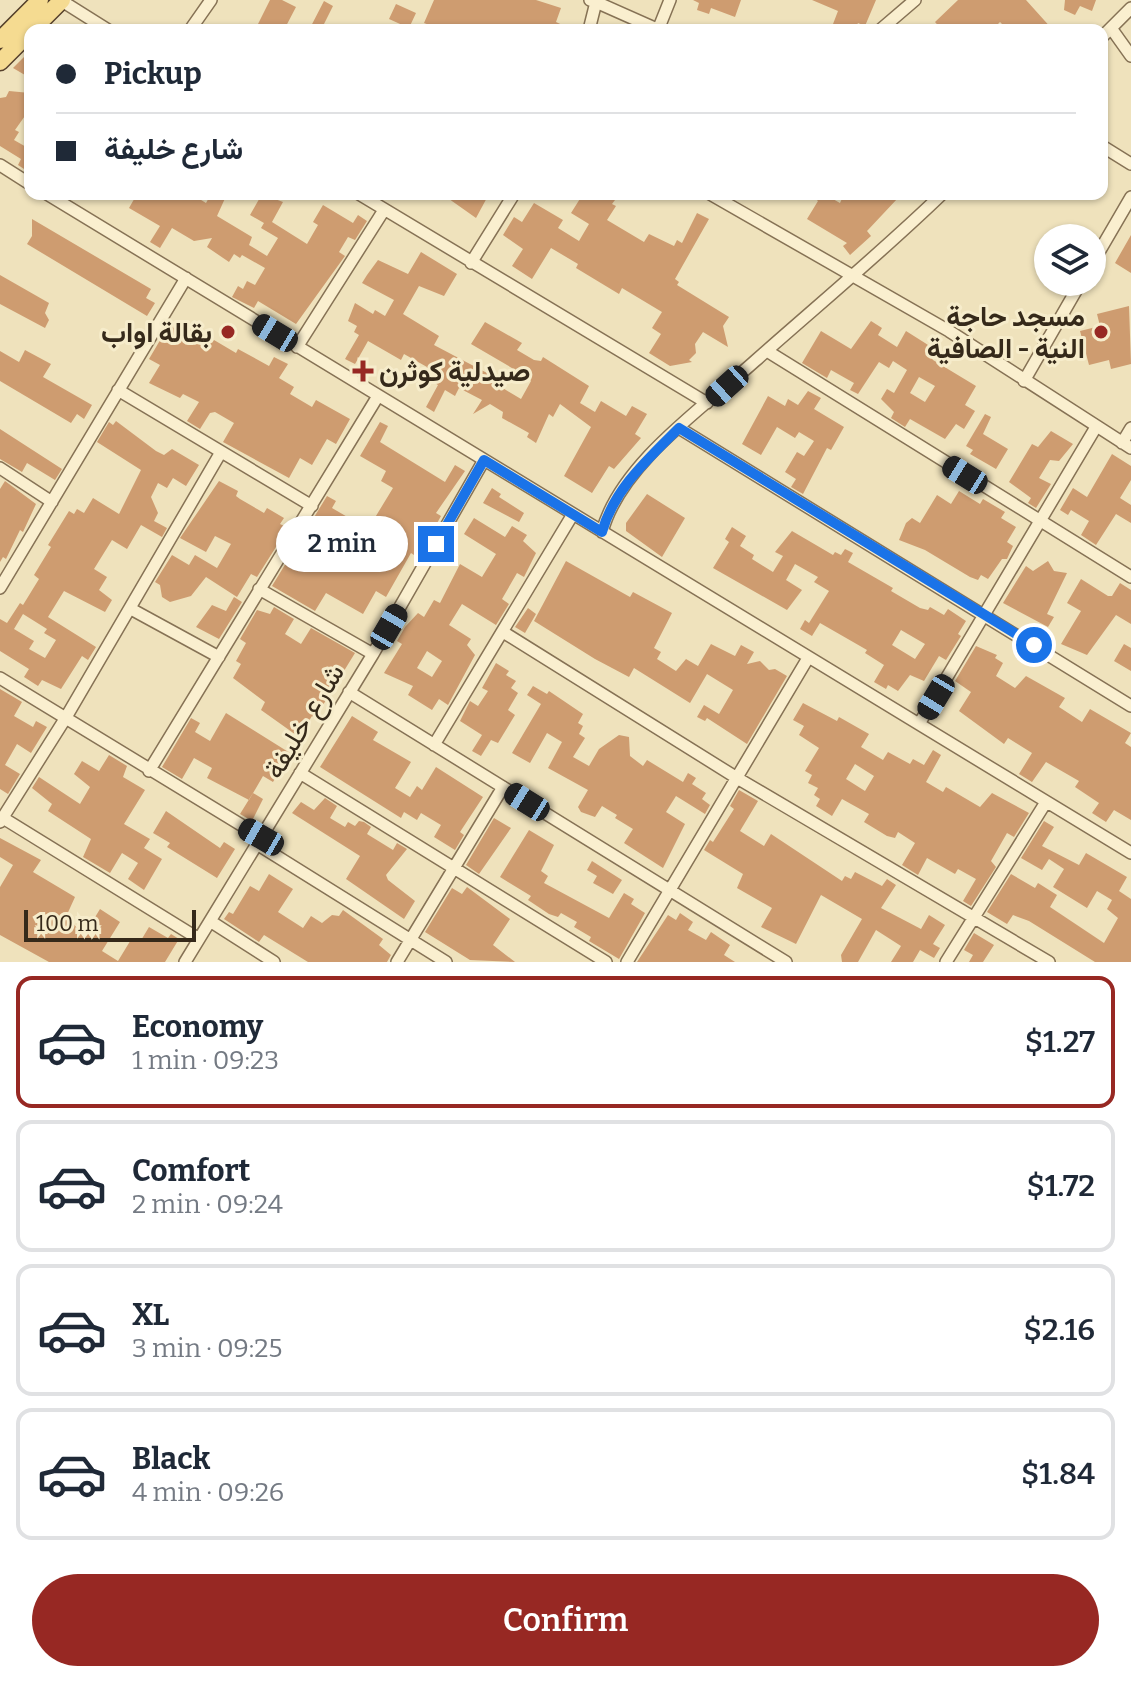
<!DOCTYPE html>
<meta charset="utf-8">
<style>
body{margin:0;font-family:Bitter,Vazirmatn,serif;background:#f6f6f7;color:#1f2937;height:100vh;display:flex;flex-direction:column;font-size:30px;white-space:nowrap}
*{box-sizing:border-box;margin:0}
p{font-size:26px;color:#747a83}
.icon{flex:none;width:44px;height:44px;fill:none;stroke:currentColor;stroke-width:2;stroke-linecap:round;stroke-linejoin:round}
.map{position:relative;height:962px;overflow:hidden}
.drawer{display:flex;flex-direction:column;background:#fff;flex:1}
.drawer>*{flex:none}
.top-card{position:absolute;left:24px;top:24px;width:1084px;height:176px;border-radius:16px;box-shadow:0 2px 6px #0004;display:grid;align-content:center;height:176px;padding:0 32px;background:#fff}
.buttons{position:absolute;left:1034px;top:224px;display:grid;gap:16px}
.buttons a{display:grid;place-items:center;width:72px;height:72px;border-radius:50%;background:#fff;box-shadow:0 2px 6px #0004;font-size:40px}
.scale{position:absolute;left:24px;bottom:20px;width:172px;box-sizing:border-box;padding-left:8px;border:4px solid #35291a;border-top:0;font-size:22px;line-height:28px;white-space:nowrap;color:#35291a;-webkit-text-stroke:6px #f6eccb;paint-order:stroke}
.end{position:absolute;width:36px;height:36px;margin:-18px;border:10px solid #1a73e8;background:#fff;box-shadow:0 0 0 4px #fff}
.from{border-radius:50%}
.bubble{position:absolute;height:56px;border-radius:28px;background:#fff;box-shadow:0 2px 6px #0004;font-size:26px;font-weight:600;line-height:56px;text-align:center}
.car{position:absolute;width:24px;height:48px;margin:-24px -12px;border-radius:10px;box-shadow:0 0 6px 2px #0007;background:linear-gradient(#222 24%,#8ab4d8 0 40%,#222 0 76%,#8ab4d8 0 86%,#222 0)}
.top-card b{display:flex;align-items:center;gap:28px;height:76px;font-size:30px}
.top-card b+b{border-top:2px solid #e0e1e3}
.top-card i{width:20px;height:20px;background:#1f2937}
ul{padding:14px 0 0;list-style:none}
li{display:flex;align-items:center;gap:24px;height:132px;margin:0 16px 12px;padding:0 16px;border:4px solid #e0e1e3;border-radius:16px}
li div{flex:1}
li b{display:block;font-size:30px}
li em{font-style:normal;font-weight:600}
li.current{border-color:#972823}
li>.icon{width:72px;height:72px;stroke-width:1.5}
.primary-button{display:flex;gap:16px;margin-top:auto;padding:16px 32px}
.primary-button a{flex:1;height:92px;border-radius:48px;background:#972823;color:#fff;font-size:32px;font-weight:600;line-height:92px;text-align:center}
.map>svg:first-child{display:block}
.building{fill:#ce9c70;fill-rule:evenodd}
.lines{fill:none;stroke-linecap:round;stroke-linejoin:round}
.street-casing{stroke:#867255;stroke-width:14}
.primary-casing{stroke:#543f2a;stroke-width:19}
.street{stroke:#faefcf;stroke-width:11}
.primary{stroke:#f5db91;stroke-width:16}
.route{stroke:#1a73e8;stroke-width:10}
.poi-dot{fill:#972823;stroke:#f6eccb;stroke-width:3}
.labels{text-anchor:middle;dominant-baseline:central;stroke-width:6;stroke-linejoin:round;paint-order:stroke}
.poi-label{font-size:28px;font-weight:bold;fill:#35291a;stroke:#f6eccb;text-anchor:end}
.street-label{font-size:28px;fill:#35291a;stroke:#f6eccb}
</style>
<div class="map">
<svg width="1131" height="962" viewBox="0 0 1131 962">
<rect width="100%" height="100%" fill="#efe2bc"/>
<!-- building -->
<path class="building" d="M270 0H282L296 7 284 30H255Z
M434 0H536L561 8 556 22 573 30H442L424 23Z
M693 0H741L735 17 711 8 709 14 697 10 699 3Z
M812 0H876L865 26 858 23 855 29 833 24 838 11Z
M958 0H1026L1053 30H1008L1000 22 992 30H942L935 22Z
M1065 0H1096L1092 11 1080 6 1075 15 1064 10Z
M324 1 333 6 321 30H309Z
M396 4 416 13 409 28 389 19Z
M30 51V78L13 68Z
M9 91 30 93V115L27 113 15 130 19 132 14 140 28 148 30 145V173L18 165 21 159 0 146V98L6 97Z
M137 194H176L184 199 187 195H193L206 203 211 194H227L217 216 252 237 249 245 267 256 278 238 261 228 264 223 250 215 262 194 283 202 272 222 307 244 318 225 313 222 323 205 353 223 358 215 367 221 355 240 348 237 339 252 345 256 296 324 258 301 254 308 232 297 238 286 243 289 247 281 255 285 265 268 242 255 240 258 234 254 229 262 207 247 212 238 194 241 172 228 160 248 150 242 160 226 129 208Z
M442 194H489L476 218Z
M583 194H604L615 200 612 204 616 206 607 220 644 242 649 234 674 246 677 240 682 243 697 213 709 219 675 279 679 282 677 285 729 317 723 326 728 347 703 332 695 344 696 353 689 360 692 362 670 366 649 353 661 334 652 328 662 312 622 288 619 294 576 268 578 264 551 248 532 279 512 266 523 249 503 235 514 217 522 222 534 203 563 220 558 228 579 241 589 224 571 213Z
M810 194H824L840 203 844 194H893L898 198 867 231 871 236 850 255 843 246 847 243 807 219 818 201Z
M32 219 151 289 146 298 155 303 147 316 27 244 32 236Z
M1131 235V273L1115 263Z
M421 252 457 274 444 296 419 286 403 314 439 336 434 345 504 382 501 387 521 399 531 381 529 378 471 344 485 322 522 343 517 350 534 360 541 361 543 357 589 386 580 403 595 412 601 401 626 416 632 406 647 414 635 434 641 438 614 469 609 466 592 493 564 476 591 427 560 404 553 417 549 414 536 443 527 437 529 433 502 418 503 412 490 404 473 414 482 400 459 388 455 396 445 390 434 412 426 407 438 385 422 375 427 367 404 354 401 360 368 341 355 364 345 359 359 335 354 332 357 326 348 321 355 303 373 314 375 310 385 316 394 300 362 283 367 275 378 260 408 274Z
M0 275 49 303 45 313 49 320 45 328 0 304Z
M1129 306 1131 364 1111 369 1109 360 1089 365 1080 331 1100 326 1097 314Z
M871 321 882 328 878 335 897 347 906 331 925 343 934 349 930 356 933 360 976 386 965 405 975 411 964 429 956 424 945 439 910 419 905 427 891 418 894 412 881 399 887 389 894 393 907 370 893 361 889 368 879 362 858 394 850 390 854 383 831 370 827 378 802 363 821 331 851 349ZM919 377 935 386 925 402 910 393Z
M169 325 181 332 184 326 212 343 214 340 236 353 238 349 269 366 274 357 288 364 279 378 294 387 290 394 312 407 316 400 350 419 336 444 327 439 312 465 300 458 289 478 223 442 234 423 215 412 210 413 200 429 187 421 199 402 183 394 180 398 149 383 160 365 149 359Z
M25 350 51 364 43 377 92 405 84 419 77 414 71 423 0 381V351L19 362Z
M808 391 821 398 814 409 844 427 831 450 827 448 803 494 791 487 796 479 785 472 797 452 804 456 814 441 799 432 795 438 777 427 761 455 742 444 768 396 785 406 788 399 798 405Z
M985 414 991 417 983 434 1008 449 996 469 970 454 973 450 966 446Z
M116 421 156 451 164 455 172 449 199 465 186 486 173 478 167 488 158 483 151 497 158 513 154 521 167 528 162 537 141 525 127 549 112 540 94 569 107 577 99 590 112 600 105 612 64 591 48 617 96 647 88 660 82 656 61 689 42 680 38 686 24 677 29 669 0 651V619L7 623 20 603 23 605 39 579 34 575 51 547 48 545 69 511 74 514 77 509 84 513 93 498 119 514 141 470 97 442 109 422 113 425ZM23 614 47 629 44 633 56 640 45 658 29 649 34 641 14 629Z
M380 422 388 426 380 442 445 482 455 465 465 471 436 513 441 516 435 527 414 555 411 553 386 597 376 591 363 614 326 593 315 611 272 586 327 496 336 501 332 508 368 529 393 488 381 481 386 471 360 456Z
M0 429 62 469 55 480 27 463 22 472 0 459Z
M1051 431 1073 444 1059 461 1050 460 1039 478 1051 484 1036 508 1028 503 1031 498 1009 482 1032 444 1038 447Z
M1112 454 1131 466V480L1120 498 1131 505V523L1116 514 1096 545 1081 535 1089 521 1071 510 1068 515 1060 510 1073 488 1087 497Z
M5 481 36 504 23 532 20 530 6 559 3 557 0 562V489Z
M219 481 238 491 236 496 240 499 264 513 267 508 284 518 280 524 288 528 257 577 251 574 237 597 206 577 191 596 170 602 162 597 160 585 155 582 172 555 189 565 195 555 217 568 231 544 215 536 206 552 180 538Z
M492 488 501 494 499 497 524 513 519 522 483 503Z
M959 491 980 504 983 499 1005 512 1001 518 1016 527 1007 542 1013 546 1007 559H1002L988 579 981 575 978 580 970 577 925 550 899 540 906 523 912 518 920 523 937 495 951 504Z
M647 494 685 518 662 557 626 531V523Z
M474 518 505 537 512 526 527 535 523 541 536 553 524 577 517 573 502 599 509 604 496 625 462 604 449 625 471 639 467 645 475 655 448 705 439 699 432 710 408 695 413 686 384 673 402 644 397 641 405 627 418 613 424 617 434 600 440 603 460 564 482 577 496 554 464 534ZM427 651 442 661 432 677 417 668Z
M732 527 746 536 740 546 754 555 752 559 773 572 783 556 775 552 792 531 833 555 835 552 841 555 845 549 853 553 848 562 893 588 891 591 920 608 928 610 930 607 944 615 948 609 966 621 958 634 961 636 946 660 939 656 924 681 910 675 898 691 888 685 886 689 874 682 884 665 865 653 867 650 820 623 812 636 800 629 805 620 809 623 829 591 814 582 818 577 795 564 786 580 802 590 787 610 713 568 729 542 725 539ZM901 630 925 644 915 659 892 645Z
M566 561 630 597 633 592 672 613 654 648 661 652 657 659 676 671 686 659 698 666 711 644 735 656 741 645 754 652 747 664 760 661 769 670 775 669 787 676 747 744 707 718 705 721 697 717 704 705 719 714 733 690 707 674 690 703 634 668 629 677 595 659 534 621Z
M1048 561 1054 571 1067 573 1047 614 1054 617 1048 627 1003 603 1026 566 1033 571Z
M1081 579 1108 596H1112L1120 583 1131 590V624L1116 615 1087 655 1061 644 1081 611 1067 603Z
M234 597 242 602 219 639 196 627 212 605 226 611Z
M274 607 294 619 285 634 301 644 311 628 355 653 315 718 312 716 299 737 261 710 265 702 233 678 241 664 236 661 246 643 240 639 257 610 270 614Z
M528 608 536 614 525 633 515 627Z
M1124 644 1131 648V671L1114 661Z
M976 646 997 655 995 658 1003 663 996 676 1015 688 1026 676 1065 698 1059 707 1082 722 1090 709 1131 733 1125 743 1131 747V820L1114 810 1106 822 1092 813 1099 803 1075 787 1079 781 1046 762 1032 782 1019 774 1032 753 1008 738 1004 744 959 711 971 692 955 681Z
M496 663 509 671 506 675 516 681 511 688 518 693 508 710 515 715 498 743 491 740 481 756 472 751 482 735 460 721 470 701 478 706 488 691 482 688Z
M533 686 547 694 549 691 583 714 578 723 583 726 579 734 585 738 573 757 589 766 599 749 619 735 629 737 630 756 643 766 647 760 683 782 688 773 696 778 692 784 706 793 702 799 710 805 705 814 676 796 666 812 685 824 663 868 624 843 633 829 615 818 617 815 602 806 595 817 581 812 578 807 588 790 548 768 562 742 547 733 530 763 512 753 541 704 527 695Z
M0 689 22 702 14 716 33 727 36 721 47 727 31 753 17 744 5 765 20 774 8 794 0 789Z
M803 703 837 721 839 717 869 734 861 747 883 760 888 752 910 764 913 759 924 765 933 750 941 755 926 782 943 792 946 787 980 807 992 793 1029 813 1014 837 1007 833 991 861 996 867 971 906 963 901 976 879 958 869 955 874 927 858 918 875 902 865 915 843 898 832 895 838 887 836 864 822 869 814 842 799 832 816 816 806 820 799 814 795 818 788 808 783 812 775 805 771 819 748 799 735 804 726 793 720ZM855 764 874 776 865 791 846 779Z
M226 713 290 753 273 782 263 776 249 800 207 778 212 768 194 758 182 779 162 767 191 718 200 723 195 732 210 741Z
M352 716 378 732 373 740 411 762 395 788 410 797 417 786 422 790 436 767 483 797 460 832 464 835 455 850 434 837 441 825 421 813 417 820 404 812 401 818 320 767Z
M109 755 127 766 123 777 145 790 124 824 150 839 144 848 162 859 144 890 128 879 138 863 122 853 110 873 83 857 91 839 48 811 52 804 32 788 39 777 80 804 90 787 74 774 82 761 99 771Z
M739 790 758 801 740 831 764 846 771 834 842 881 845 876 851 879 855 872 882 886 887 879 896 885 881 908 921 929 929 915 945 925 933 944 940 948 934 958 920 950 913 962H891L901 946 876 930 858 962H842L841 955 862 919 821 895 796 944 761 927 772 908 737 888 743 874 704 850 710 840 713 842 734 809 730 806Z
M253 793 263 799 252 821 240 814Z
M325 798 337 806 330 818 345 827 348 822 355 826 359 821 364 822 371 827 367 834 393 850 397 843 407 849 386 875 388 880 415 901 404 919 346 879 360 856 292 813 301 802 314 810Z
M166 811 220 848 224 842 235 849 217 878 167 847 170 843 153 833Z
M494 818 511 828 479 874 466 865Z
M1044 821 1054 827 1042 846 1079 865 1086 853 1127 877 1119 891 1131 899V962H1095L1029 921 1013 915 1007 924 987 912 1011 874 1035 888 1038 883 1057 895 1050 907 1104 943 1118 918 1107 909 1112 900 1097 891 1087 908 1053 887 1064 869 1049 859 1042 870 1021 858Z
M529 830 554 845 541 871 548 876 544 883 609 918 624 893 634 899 631 904 645 913 619 959 589 941 591 937 574 927 577 922 561 913 558 917 549 914 528 900 531 896 500 877Z
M0 838 41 860 33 872 75 897 65 919 86 932 100 909 120 922 102 951 118 961 132 938 140 942 149 927 168 938 171 934 179 939 165 962H49L0 935V887L13 865 0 857Z
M592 861 622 880 613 894 593 883 597 876 587 870Z
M269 874 293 889 278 912 303 928 311 916 322 923 332 915 339 916 343 910 383 939 379 945 391 955 387 962H308L264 935 259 942 224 919 229 912 233 914 250 886 259 891Z
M467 887 510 919 493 945 515 962 470 960 425 932 452 888 462 894Z
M680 913 693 922 688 930 706 940 711 932 730 945 724 955 735 962H637L668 915 676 920Z
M974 933 994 945 983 962H969L973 955 964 950Z"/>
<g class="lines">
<!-- street casing -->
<g class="street-casing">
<path id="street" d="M62 1 108 30
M596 2 659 30
M1111 28 1131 56
M190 30 211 0
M589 30 596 2 590 0
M658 30 670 0
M880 30 915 0
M1102 37 1131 8
M1102 146 1131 164
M0 165 30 184
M47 194 1131 853
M359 194 707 403
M710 194 949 331 1131 448
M471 263 514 194
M1092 264 1131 197
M297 347 384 210
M767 351 1131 577
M1024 381 1081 282
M118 390 312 506
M679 428 1131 706
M1122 443 1131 428
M0 468 52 502
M602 532C620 464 704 407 755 361 817 306 882 252 942 194
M0 588 186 278
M259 589 373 654
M131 609 219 657
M503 632 737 778 1049 962
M0 678 261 837
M349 692 786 962
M919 724 1096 427
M434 745 573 514
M149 771 378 396
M300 773 606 962
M3 818 199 939
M0 822 65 719 221 452
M257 844 446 962
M210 921 274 962
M185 962 373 654 484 460
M397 962 503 787
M627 962 808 658
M946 962 1046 802"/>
</g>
<!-- primary casing -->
<g class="primary-casing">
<path id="primary" d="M32 30 62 0
M0 40 40 0
M0 62 30 32"/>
</g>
<!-- street -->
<use href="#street" class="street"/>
<!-- primary -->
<use href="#primary" class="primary"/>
</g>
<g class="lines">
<!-- route -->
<path class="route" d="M436 544 484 460 602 532C614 489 648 459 679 428L1034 645"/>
</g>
<!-- markers -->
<g class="poi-dot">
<circle cx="228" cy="332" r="8"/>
<circle cx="1101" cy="332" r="8"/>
<path d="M359 359h8v8h8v8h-8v8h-8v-8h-8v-8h8z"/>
</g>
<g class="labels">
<!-- poi labels -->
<g class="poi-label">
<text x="1085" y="316">مسجد حاجة<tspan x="1085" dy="32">النية - الصافية</tspan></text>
<text x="212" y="332">بقالة اواب</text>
<text x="379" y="371" text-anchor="start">صيدلية كوثرن</text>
</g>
<!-- street labels -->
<g class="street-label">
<text transform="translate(304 721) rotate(-59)">شارع خليفة</text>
</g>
</g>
</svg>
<div class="buttons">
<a><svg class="icon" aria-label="layers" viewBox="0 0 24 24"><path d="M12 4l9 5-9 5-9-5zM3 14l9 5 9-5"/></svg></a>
</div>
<div class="scale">100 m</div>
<i class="end from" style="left:1034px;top:645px"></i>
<i class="end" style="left:436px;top:544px"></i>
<div class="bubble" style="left:276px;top:516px;width:132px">2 min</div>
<i class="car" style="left:275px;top:333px;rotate:301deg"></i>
<i class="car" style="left:727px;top:386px;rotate:228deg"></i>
<i class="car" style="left:965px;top:475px;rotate:302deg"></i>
<i class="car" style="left:389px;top:627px;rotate:30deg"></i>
<i class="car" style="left:936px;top:697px;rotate:211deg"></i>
<i class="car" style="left:527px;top:802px;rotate:302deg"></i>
<i class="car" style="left:261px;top:837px;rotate:300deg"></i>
<div class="top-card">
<b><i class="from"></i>Pickup</b>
<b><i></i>شارع خليفة</b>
</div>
</div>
<section class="drawer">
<ul>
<li class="current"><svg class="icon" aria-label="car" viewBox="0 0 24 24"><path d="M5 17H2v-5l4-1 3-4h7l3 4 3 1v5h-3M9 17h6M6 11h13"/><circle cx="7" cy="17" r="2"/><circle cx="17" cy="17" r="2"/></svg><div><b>Economy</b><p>1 min · 09:23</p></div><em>$1.27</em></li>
<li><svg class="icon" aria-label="car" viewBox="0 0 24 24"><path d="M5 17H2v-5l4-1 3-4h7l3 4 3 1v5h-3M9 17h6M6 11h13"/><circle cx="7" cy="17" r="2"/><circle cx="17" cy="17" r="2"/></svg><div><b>Comfort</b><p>2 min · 09:24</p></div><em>$1.72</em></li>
<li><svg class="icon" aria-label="car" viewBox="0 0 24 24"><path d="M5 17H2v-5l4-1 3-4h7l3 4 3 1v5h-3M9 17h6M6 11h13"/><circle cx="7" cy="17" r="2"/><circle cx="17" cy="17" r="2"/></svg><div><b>XL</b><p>3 min · 09:25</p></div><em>$2.16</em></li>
<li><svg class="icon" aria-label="car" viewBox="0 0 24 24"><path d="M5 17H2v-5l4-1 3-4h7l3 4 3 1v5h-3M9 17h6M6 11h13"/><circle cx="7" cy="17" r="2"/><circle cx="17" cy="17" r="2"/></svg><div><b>Black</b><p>4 min · 09:26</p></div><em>$1.84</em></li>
</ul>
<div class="primary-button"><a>Confirm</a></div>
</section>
